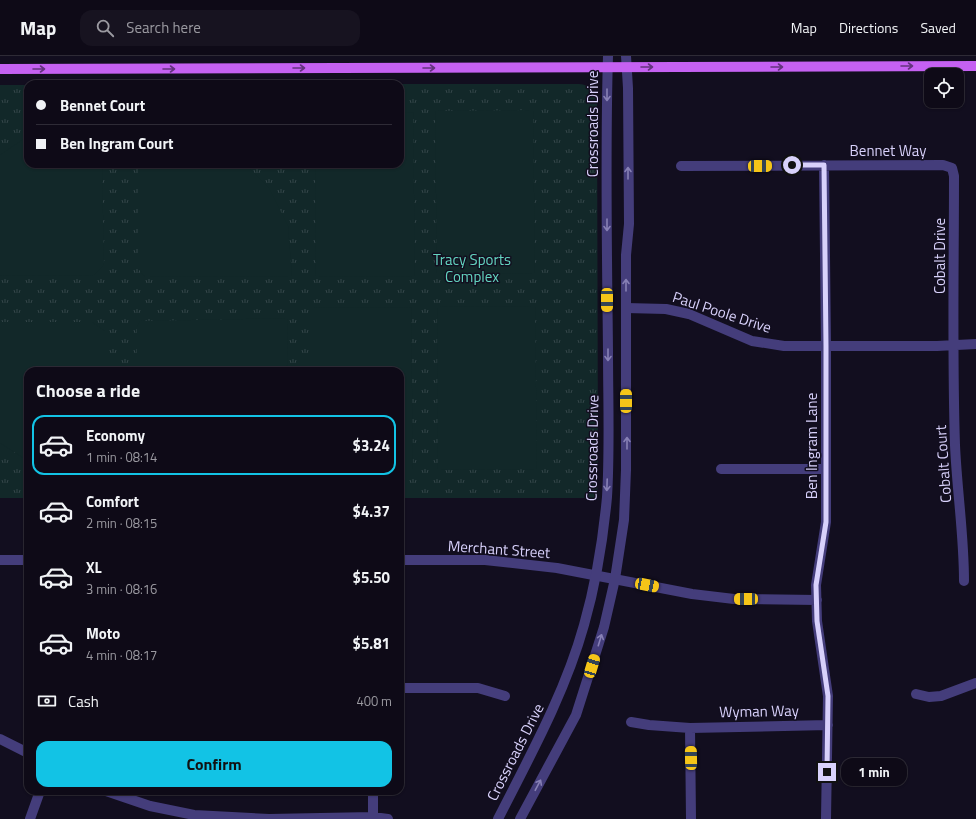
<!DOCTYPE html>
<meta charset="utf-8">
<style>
body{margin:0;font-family:"Titillium Web",sans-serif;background:#171320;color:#f1f3f6;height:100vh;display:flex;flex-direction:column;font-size:15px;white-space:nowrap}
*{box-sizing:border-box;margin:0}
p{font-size:13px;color:#9b9aa1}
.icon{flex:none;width:22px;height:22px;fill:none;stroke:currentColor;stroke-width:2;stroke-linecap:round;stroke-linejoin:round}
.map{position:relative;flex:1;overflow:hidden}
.details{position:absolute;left:24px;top:311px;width:380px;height:428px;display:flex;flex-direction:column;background:#0e0a17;border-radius:12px;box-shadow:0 1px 3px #0004,0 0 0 1px #2e2b36}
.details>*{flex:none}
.hud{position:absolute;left:24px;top:24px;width:380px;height:88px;border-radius:12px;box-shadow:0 1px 3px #0004,0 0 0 1px #2e2b36;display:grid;align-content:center;height:88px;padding:0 12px;background:#0e0a17}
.controls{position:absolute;left:924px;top:12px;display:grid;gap:8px}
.controls a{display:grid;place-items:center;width:40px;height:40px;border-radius:8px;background:#0e0a17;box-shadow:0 1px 3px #0004,0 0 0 1px #2e2b36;font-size:20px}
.end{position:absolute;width:18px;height:18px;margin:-9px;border:5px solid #d8d1fb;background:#111;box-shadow:0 0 0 2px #111}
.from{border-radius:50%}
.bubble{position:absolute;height:28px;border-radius:12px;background:#0e0a17;box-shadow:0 1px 3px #0004,0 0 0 1px #2e2b36;font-size:13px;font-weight:700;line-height:28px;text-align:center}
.car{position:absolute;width:12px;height:24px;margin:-12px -6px;border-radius:5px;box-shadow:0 0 3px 1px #0007;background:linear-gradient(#f5c518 24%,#345 0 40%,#f5c518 0 76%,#345 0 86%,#f5c518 0)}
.hud b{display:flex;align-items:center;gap:14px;height:38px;font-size:15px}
.hud b+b{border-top:1px solid #2e2b36}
.hud i{width:10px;height:10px;background:#f1f3f6}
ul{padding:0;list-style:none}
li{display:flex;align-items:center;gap:12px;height:60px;margin:0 8px 6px;padding:0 4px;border:2px solid transparent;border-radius:12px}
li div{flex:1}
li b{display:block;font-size:15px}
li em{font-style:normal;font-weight:700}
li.active{border-color:#12c3e5}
li>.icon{width:36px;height:36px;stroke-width:1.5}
h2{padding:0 12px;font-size:18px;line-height:48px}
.pay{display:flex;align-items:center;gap:10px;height:44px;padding:0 12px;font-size:15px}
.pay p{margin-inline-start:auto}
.cta{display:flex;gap:8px;margin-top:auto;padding:8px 12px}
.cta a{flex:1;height:46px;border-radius:12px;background:#12c3e5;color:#111;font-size:16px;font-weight:700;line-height:46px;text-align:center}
header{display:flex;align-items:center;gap:24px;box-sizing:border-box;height:56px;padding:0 20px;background:#0e0a17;border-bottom:1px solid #2e2b36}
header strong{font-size:19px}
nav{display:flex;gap:22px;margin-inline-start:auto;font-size:14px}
.search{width:280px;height:36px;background:#171320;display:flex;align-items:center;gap:10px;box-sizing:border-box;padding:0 14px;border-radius:12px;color:#9b9aa1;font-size:15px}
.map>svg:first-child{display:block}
.grass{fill:url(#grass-tufts)}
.pitch{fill:#122829}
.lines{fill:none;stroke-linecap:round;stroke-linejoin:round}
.minor{stroke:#443d7b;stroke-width:10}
.tertiary{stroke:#443d7b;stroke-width:10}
.primary{stroke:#c561f2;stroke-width:10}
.oneway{stroke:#63337e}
.oneway2{stroke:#8780b5}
.route{stroke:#d8d1fb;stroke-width:5}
.labels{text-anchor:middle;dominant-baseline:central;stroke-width:3;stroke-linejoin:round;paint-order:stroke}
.street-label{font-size:15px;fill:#d8d1fb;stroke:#120e1f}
.park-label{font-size:15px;fill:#63d5c0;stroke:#120e1f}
</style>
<header>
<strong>Map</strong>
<div class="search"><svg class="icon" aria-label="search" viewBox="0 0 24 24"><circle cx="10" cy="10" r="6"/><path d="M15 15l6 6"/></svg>Search here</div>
<nav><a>Map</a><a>Directions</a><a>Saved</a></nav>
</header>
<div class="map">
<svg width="976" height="763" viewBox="0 0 976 763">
<defs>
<pattern id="grass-tufts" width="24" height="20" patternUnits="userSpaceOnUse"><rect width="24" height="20" fill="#122829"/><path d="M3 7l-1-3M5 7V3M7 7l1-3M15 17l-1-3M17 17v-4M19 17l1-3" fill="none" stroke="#344649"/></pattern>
</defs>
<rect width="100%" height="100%" fill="#120e1f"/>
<!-- grass -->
<path class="grass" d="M208 28H579C590 29 595 35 597 47L598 414 597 442H400V315H28V442H0V29H28V108H400V28Z"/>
<!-- pitch -->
<path class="pitch" d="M533 54 535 217 437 218 435 55Z
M413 56 415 220 316 221 315 108H400V57Z
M28 80V108H102L104 209 94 219 0 220V99Z
M138 108H245L269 132 288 170 292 220 145 221 138 212Z
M535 250 537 413 438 414 437 251Z
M411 251 413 414H400V315H313V252Z
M287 262 288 307 285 315H137V271L140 265Z
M0 266H92L105 275V315H28V405L0 387Z"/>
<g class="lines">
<!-- minor -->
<path class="minor" d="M824 109 826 290V466L816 529 817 565 828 640 826 763
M681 110 943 109 952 112 954 120C954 210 952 300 955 389 957 435 964 479 964 525
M626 252 666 253 689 258 752 285 784 290H937L976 288
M721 413H826
M0 504H28
M400 504H485L557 512 692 538 734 543 817 544
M400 632H478L505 640
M916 638 929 641 941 640 976 627
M631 666 649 669 690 672 828 669
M690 672 691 763
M0 683 28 697
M106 735 150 750 194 759 269 763 373 761 388 763
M373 735V761
M30 763 40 735"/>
<!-- tertiary -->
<path class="tertiary" d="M498 763C530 700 565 637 584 569 596 527 603 484 607 441 610 393 608 344 608 295 607 197 605 98 608 0
M520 763 576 659 604 571 615 523 624 464 626 414V199L629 168 628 32 626 0"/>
<!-- primary -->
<path class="primary" d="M0 13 976 10"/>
</g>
<!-- one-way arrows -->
<defs><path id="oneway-shaft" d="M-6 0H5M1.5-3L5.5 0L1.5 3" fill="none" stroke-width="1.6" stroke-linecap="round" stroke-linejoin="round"/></defs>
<g class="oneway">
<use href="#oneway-shaft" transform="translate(907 10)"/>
<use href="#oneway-shaft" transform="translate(647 11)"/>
<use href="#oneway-shaft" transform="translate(777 11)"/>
<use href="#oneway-shaft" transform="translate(299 12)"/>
<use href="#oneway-shaft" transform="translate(429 12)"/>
<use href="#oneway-shaft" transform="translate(39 13)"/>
<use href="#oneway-shaft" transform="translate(169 13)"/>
</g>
<g class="oneway2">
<use href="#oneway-shaft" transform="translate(607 39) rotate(90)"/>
<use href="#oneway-shaft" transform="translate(628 117) rotate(-90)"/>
<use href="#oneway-shaft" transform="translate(607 169) rotate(90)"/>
<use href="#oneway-shaft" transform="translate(626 229) rotate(-90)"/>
<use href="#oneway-shaft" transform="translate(608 299) rotate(90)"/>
<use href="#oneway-shaft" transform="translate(627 387) rotate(-90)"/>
<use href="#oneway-shaft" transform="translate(607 429) rotate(92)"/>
<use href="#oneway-shaft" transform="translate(600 584) rotate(-73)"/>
<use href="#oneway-shaft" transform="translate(538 729) rotate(-62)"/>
</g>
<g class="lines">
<!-- route -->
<path class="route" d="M792 109H824L826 290V466L816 529 817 565 828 640 827 716"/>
</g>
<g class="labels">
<!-- street labels -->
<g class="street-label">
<text transform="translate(592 68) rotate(-90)">Crossroads Drive</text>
<text x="888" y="94">Bennet Way</text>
<text transform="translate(939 200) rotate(-90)">Cobalt Drive</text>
<text transform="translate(722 256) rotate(18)">Paul Poole Drive</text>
<text transform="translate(811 390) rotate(-90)">Ben Ingram Lane</text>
<text transform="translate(592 392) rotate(-89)">Crossroads Drive</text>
<text transform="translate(943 408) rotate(-94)">Cobalt Court</text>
<text transform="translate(499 493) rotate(4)">Merchant Street</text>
<text transform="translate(759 655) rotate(-1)">Wyman Way</text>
<text transform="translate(515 696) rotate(-63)">Crossroads Drive</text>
</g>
<!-- park labels -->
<g class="park-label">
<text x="472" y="203">Tracy Sports<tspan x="472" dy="17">Complex</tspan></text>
</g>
</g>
</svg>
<div class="controls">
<a><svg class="icon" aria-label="locate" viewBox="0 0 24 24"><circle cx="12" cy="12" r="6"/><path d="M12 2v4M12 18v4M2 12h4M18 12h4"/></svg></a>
</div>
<i class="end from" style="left:792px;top:109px"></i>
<i class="end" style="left:827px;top:716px"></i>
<div class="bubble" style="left:841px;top:702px;width:66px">1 min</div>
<i class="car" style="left:760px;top:110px;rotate:89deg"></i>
<i class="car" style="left:607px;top:244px;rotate:180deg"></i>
<i class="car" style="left:626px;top:345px;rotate:0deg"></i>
<i class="car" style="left:647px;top:529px;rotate:101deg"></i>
<i class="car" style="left:746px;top:543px;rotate:270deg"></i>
<i class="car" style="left:592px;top:610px;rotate:17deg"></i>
<i class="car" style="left:691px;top:702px;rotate:359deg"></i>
<div class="hud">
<b><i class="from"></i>Bennet Court</b>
<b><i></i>Ben Ingram Court</b>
</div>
<section class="details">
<h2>Choose a ride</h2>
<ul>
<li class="active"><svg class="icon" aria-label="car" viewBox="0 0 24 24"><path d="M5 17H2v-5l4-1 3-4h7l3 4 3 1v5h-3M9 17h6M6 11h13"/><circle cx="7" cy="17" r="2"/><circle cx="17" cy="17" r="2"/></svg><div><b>Economy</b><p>1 min · 08:14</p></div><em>$3.24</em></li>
<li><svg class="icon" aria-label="car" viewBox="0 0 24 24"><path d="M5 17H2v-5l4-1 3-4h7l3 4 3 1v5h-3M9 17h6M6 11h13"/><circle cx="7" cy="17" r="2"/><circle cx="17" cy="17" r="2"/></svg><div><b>Comfort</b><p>2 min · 08:15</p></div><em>$4.37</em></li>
<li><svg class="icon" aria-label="car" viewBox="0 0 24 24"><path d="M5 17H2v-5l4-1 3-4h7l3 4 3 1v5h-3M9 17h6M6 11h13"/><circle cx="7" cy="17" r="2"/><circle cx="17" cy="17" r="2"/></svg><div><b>XL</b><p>3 min · 08:16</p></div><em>$5.50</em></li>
<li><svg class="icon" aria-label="car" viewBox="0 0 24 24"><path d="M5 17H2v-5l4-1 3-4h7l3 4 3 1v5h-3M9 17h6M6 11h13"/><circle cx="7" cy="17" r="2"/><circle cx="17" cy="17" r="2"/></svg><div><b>Moto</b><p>4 min · 08:17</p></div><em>$5.81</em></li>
</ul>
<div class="pay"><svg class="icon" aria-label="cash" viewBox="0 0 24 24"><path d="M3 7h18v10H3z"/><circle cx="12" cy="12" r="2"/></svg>Cash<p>400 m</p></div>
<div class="cta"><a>Confirm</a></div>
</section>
</div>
